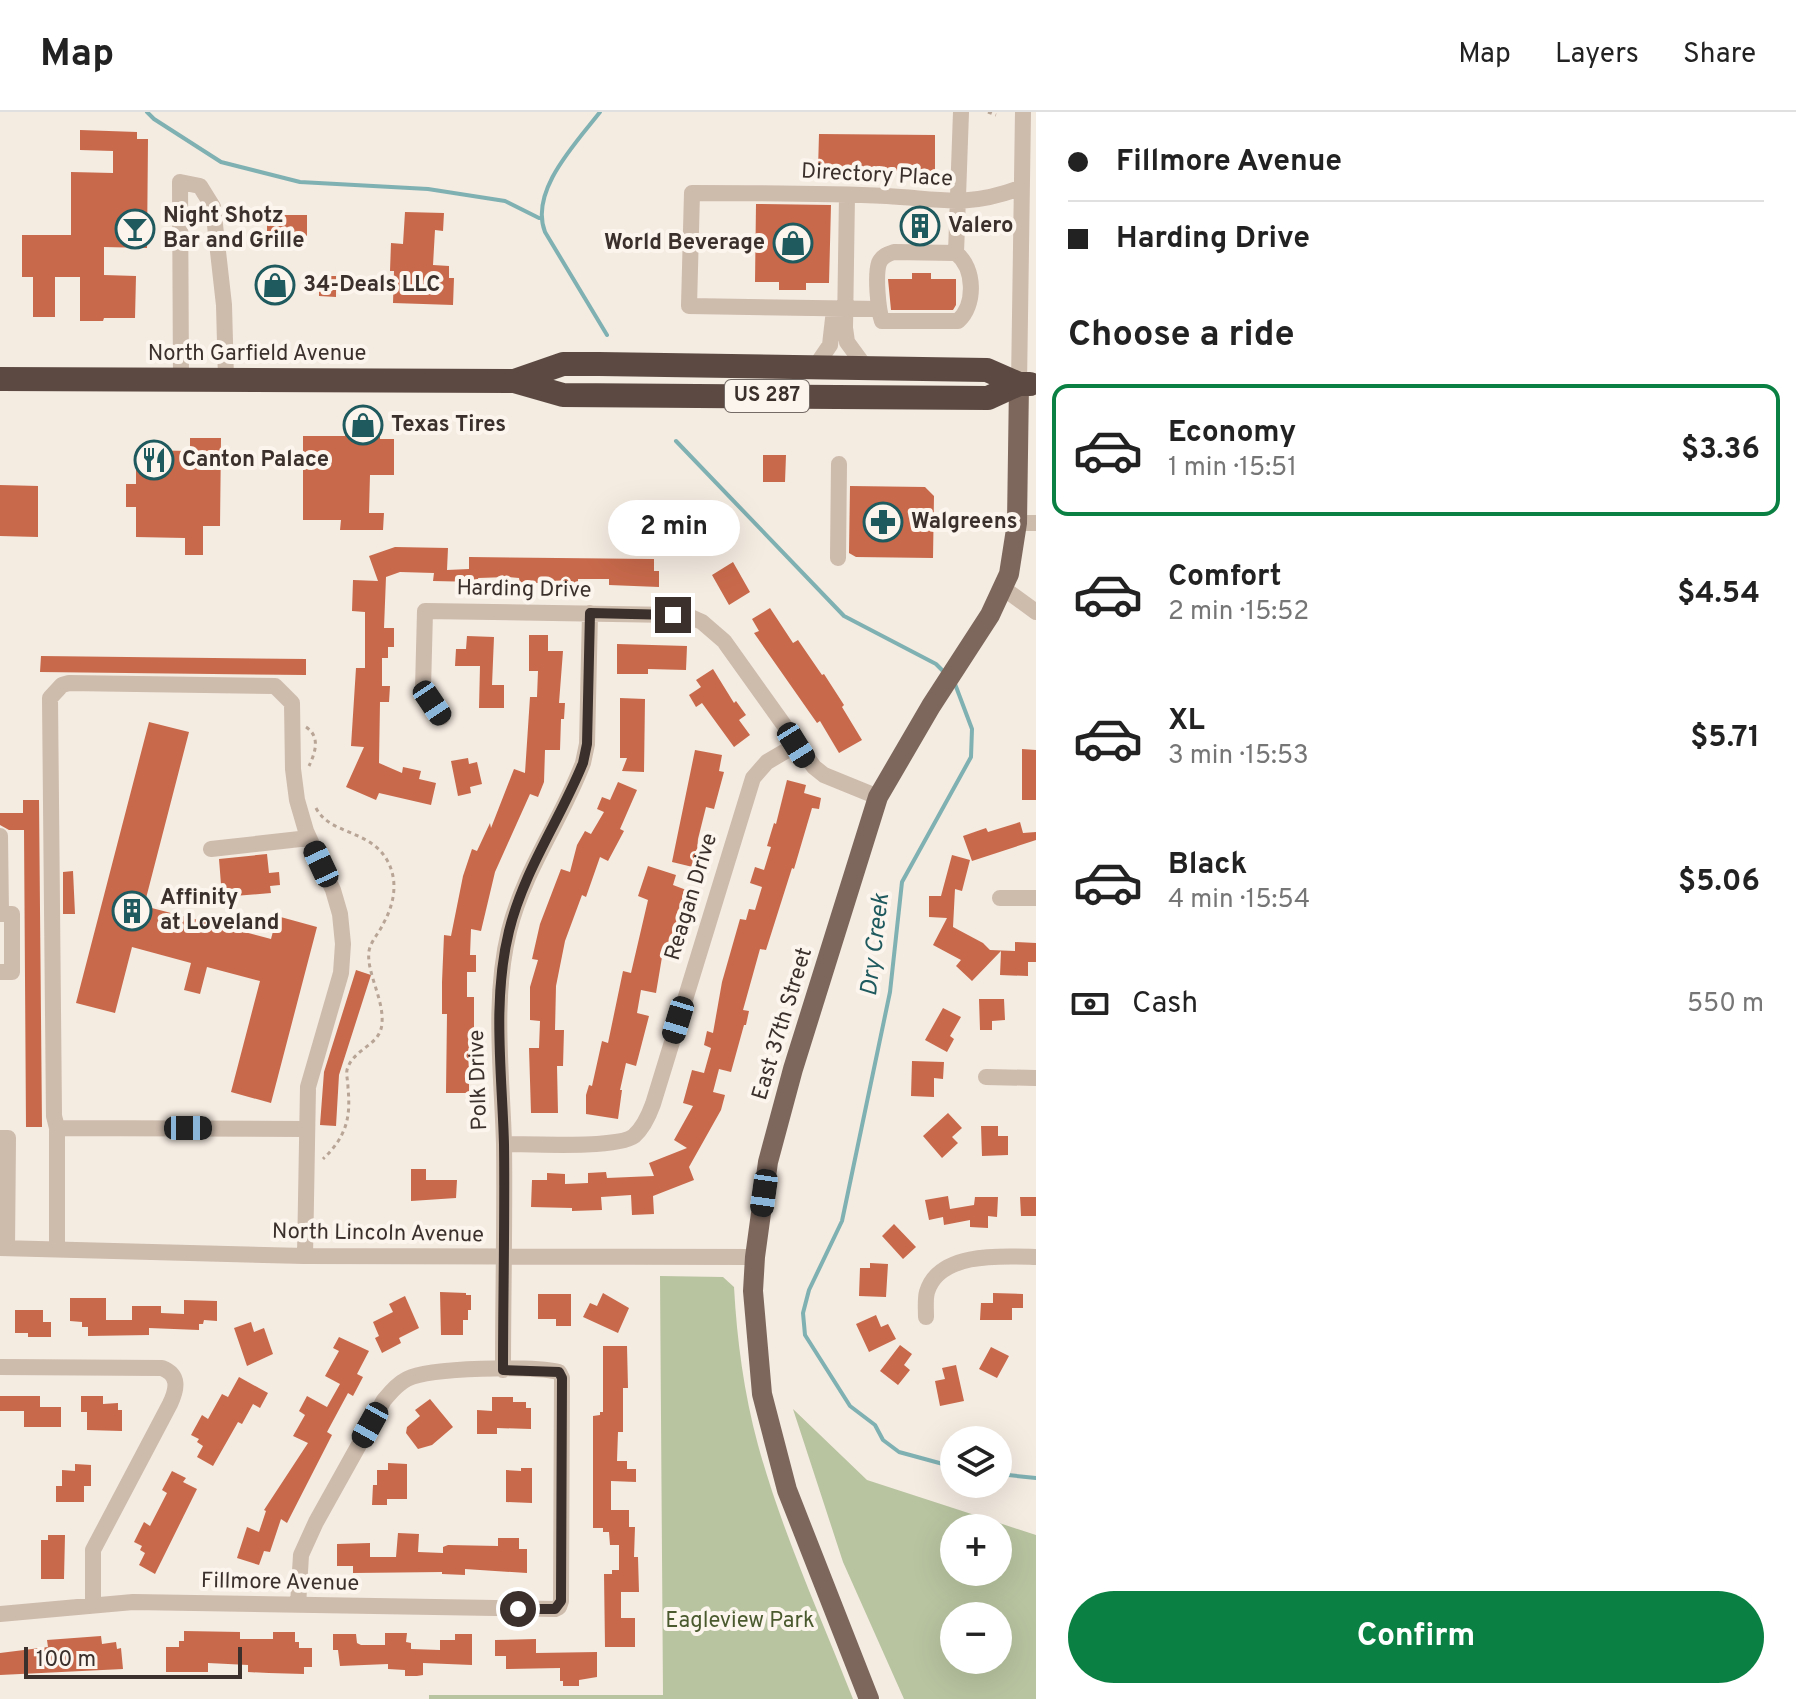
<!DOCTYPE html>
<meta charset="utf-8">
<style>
body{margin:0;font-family:Overpass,sans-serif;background:#f2f2f2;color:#222;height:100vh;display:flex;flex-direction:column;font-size:30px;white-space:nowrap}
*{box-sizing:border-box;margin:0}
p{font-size:26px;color:#767676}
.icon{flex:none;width:44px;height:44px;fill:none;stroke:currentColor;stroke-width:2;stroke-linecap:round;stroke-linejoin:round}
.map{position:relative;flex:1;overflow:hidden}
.drawer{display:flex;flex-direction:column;background:#fff;width:760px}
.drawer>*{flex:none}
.top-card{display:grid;align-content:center;height:176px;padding:0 32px;background:#fff}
.fabs{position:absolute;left:940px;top:1314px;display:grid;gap:16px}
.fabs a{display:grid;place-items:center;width:72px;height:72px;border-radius:50%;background:#fff;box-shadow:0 8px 32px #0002;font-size:40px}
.scale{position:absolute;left:24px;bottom:20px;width:218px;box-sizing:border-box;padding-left:8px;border:4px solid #3b302b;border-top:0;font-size:22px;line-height:28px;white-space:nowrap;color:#3b302b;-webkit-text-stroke:6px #fbf5ee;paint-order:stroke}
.end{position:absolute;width:36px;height:36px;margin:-18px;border:10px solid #3b302b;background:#fff;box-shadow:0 0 0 4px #fff}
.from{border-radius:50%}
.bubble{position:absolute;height:56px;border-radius:28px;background:#fff;box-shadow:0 8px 32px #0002;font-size:26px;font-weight:700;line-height:56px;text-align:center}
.car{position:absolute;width:24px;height:48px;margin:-24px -12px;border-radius:10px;box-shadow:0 0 6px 2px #0007;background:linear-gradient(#222 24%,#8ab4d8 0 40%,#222 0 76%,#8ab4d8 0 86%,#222 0)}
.top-card b{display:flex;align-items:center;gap:28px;height:76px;font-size:30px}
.top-card b+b{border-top:2px solid #e0e0e0}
.top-card i{width:20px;height:20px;background:#222}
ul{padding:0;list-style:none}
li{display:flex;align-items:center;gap:24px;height:132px;margin:0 16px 12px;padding:0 16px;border:4px solid transparent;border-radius:16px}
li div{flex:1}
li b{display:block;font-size:30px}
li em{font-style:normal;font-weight:700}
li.selected{border-color:#0b8043}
li>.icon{width:72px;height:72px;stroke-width:1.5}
h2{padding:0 32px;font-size:36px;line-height:96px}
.pay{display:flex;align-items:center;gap:20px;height:88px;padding:0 32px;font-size:30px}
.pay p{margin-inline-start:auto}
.primary-button{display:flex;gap:16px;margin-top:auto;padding:16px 32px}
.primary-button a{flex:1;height:92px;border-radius:48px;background:#0b8043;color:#fff;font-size:32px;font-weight:700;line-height:92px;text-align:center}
header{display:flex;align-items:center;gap:48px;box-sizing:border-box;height:112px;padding:0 40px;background:#fff;border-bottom:2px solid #e0e0e0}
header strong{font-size:38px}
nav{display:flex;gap:44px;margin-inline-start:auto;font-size:28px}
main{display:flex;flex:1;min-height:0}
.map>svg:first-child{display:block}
.green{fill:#b8c4a0;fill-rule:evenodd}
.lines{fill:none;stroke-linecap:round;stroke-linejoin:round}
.stream{stroke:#7fb0b2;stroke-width:4}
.building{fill:#c8694b}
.path{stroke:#b9a596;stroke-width:3;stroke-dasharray:4 4;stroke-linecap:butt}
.minor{stroke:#cdbbac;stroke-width:16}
.major{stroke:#7d675c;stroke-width:20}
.highway{stroke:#5c4a42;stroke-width:24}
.route{stroke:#3b302b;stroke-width:10}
.labels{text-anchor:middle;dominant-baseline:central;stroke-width:8;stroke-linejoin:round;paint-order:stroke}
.shield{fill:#fbf5ee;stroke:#756b66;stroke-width:2}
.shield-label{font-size:20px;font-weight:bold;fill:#3b302b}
.street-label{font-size:22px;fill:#3b302b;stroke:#fbf5ee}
.poi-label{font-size:22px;font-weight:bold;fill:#3b302b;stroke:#fbf5ee;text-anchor:start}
.park-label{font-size:22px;fill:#4a5a2e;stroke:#fbf5ee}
.water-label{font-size:24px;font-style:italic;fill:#1f5a5e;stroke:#fbf5ee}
</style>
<header>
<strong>Map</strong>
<nav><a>Map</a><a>Layers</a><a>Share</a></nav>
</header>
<main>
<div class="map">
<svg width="1036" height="1587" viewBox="0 0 1036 1587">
<rect width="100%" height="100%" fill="#f4ebe1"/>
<!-- green -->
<path class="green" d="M660 1164 723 1165 734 1175C737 1229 744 1281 758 1333 782 1420 820 1503 853 1587H429V1583H663Z
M793 1297 867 1368 1036 1423V1587H904L843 1450ZM998 1416V1460H954V1416ZM998 1504V1548H954V1504Z"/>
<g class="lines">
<!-- stream -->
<path class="stream" d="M147 0 154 7 221 50 300 70 428 77 505 89 539 106
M600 0C576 31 529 79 545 120L607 223
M676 329 844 504 936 552 944 560
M954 1355 899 1340 883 1328 875 1313 850 1294 805 1223 803 1201 809 1178 842 1109 890 880 902 770 971 645 972 617 955 572
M998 1362 1036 1366"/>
</g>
<!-- building -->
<path class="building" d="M80 18 137 20V27H148L147 136 104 135V163L136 164 135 206H104L103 209H80V165H55V205H33V165H22V123H71V60L113 61V39L80 38Z
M819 22 935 23V59L818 58Z
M756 92 831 93 829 171H806V178H779V170H755Z
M405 100 444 101 443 119 435 118 433 153 449 154V166H454L453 193 393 191 394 159H390L391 131 403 132Z
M267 103H307V124H267Z
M908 106 932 107V122H908Z
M912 161H931V167H956V193L953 198H891L888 167H912Z
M319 164H336V185L319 184Z
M346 307 380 308V327H394V363H370L369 401H384L383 418H340L341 408H303V324H345Z
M190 326H221L220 414H203V443H185V426L136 425V395H126V372H136V338L190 339Z
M763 343H786L785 370H763Z
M0 373 38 374V425L0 424Z
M850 374 925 375 934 384 933 446 856 445 849 441Z
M395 435 448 436 447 458 469 457V445L654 447V459H659V475L609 473V467H578V471H520L519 466 508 465 478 466 479 470 433 469 434 461 400 460 386 465 384 516H394V535H388V546H382V574H390L389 590H380L379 651 402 661 403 655 421 659 419 667 436 671 431 693 379 681 376 688 346 675 364 635 351 634 356 556H365V500L352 499 353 468 378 469 369 444Z
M733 450 750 480 729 493 712 463Z
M770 496 793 531 798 528 822 563 824 562 844 593 842 595 862 628 839 641 820 609 817 611 754 521 759 519 752 507Z
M529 523H548V539H563L559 591H565L564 607H561L560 638H545L544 670 538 685 530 682 495 760 481 819 471 817 470 843H476V860H467V885H474V967H469V981H446L447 902H442V870L444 823 451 824 463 764 472 737 477 739 490 711 491 716 514 657 525 661 530 585H537L538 559H529Z
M467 524 494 525 492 573H504V596H479L480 554H455L456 537H466Z
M617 532 687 534 686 558 648 557V562H617Z
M41 544 306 547V563L40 560Z
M713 557 734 591 736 589 746 603 739 608 750 623 734 635 702 591 696 595 689 583 701 575 696 568Z
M620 586 645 587 644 660 622 659 627 646H620Z
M149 610 189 620 144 794 271 827 277 804 317 815 271 991 231 980 260 869 207 855 200 882 184 878 191 851 132 835 115 901 76 891Z
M1022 637 1036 638V688H1022Z
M695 638 722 643 719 659 724 660 714 697 706 695 698 727 697 739 701 740 697 756 672 750Z
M468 646 469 652 477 650 482 672 470 675 471 681 458 684 451 649Z
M787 668 806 673 804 681 821 686 819 697 812 696 794 757 792 756 766 838 760 837 743 898 749 899 746 913H744L731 960 719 957 713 980 725 983 721 998 689 1055 694 1068 653 1084 654 1102 632 1103 631 1083 601 1085 602 1098 572 1099V1096L531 1095 532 1068H547V1061L565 1062V1072L588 1071V1061L606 1060 607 1066 654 1064 649 1051 687 1036 674 1028 693 994 683 991 692 958 704 961 711 936 704 933 707 919 713 921 722 870 740 807 746 808 749 797 755 798 762 775 750 771 755 755 764 758 771 735 767 734 774 711 776 712Z
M618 670 637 678 620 717 624 719 608 749 600 745 586 785 582 783 565 829 556 874 555 918H564L563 954H557L558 1001H531L529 936H539L540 909 530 908V875L538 848 532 847 540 812 561 757 570 760 577 733 585 719 591 722 604 700 597 697 602 685 610 688Z
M23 688H39L42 1015H26L24 718H9L0 713V701H23Z
M1020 710 1023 721 1036 720V728L972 749 963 724 986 716 988 720Z
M267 742 269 761 279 760 280 773 270 774 271 781 222 785 219 747Z
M952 743 970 748 962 779 955 777 953 815 983 831 990 838 1015 839V830L1036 831V850H1028V864L1000 863 1001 839 972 869 956 854 961 848 933 833 947 806 929 805V784H941Z
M648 754 676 763 673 773 689 779 683 798H680L668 841 663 839 656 881 641 878 637 901 649 904 636 954 626 951 620 978H622L618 1007 586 1002V983L589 973 592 974 602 929 608 931 623 859 631 861 648 788 638 784Z
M73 759 75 802H63V760Z
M356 858 371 863 339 963 336 1014 320 1013 324 960Z
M979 887H1004L1005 908 992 909V918H980Z
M943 896 961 905 950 924 954 927 947 940 925 928Z
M912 949 944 950 943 967 934 966V985L911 984Z
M948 1001 962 1016 952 1025 958 1031 942 1046 923 1024Z
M981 1014H998V1024H1008V1043L982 1044Z
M411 1057H426V1068H457L456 1086 411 1089Z
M948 1084 950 1097 974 1093 975 1085H998L997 1105 988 1104V1116L970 1115V1108L944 1113 943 1105 929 1108 925 1088Z
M1020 1085H1036V1104H1021Z
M894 1112 916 1135 903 1147 882 1124Z
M870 1151 888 1152 886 1185 859 1184 860 1156H870Z
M440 1180 466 1181V1183H471V1198H468V1208H463V1223H441Z
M603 1181 629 1196 618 1221 583 1205 590 1191 597 1194Z
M993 1181 1023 1182V1196H1012V1208H980L981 1191H993Z
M538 1182H571V1214H556V1207H538Z
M405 1184 419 1216 399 1226 401 1231 382 1241 375 1226 379 1224 373 1210 393 1200 389 1192Z
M70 1186H106V1208H132V1194H161V1201L184 1202V1188L217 1189V1209L204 1208 203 1212H199V1218L149 1216V1223L88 1224V1215H82V1210L70 1209Z
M15 1198H43V1210H51V1225H28V1221H15Z
M876 1203 881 1215 888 1212 896 1227 869 1240 856 1212Z
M251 1210 254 1220 264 1216 273 1242 247 1254 234 1216Z
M339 1225 369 1239 357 1262 363 1265 353 1284 348 1281 327 1320 332 1323 287 1411 281 1407 270 1440 264 1439 259 1453 237 1446 247 1415 259 1420 266 1399 264 1398 308 1331 293 1324 305 1303 299 1299 307 1284 327 1295 340 1272 325 1264 339 1239 333 1236Z
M900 1233 912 1242 904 1253 910 1258 898 1273 880 1259Z
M603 1234H627L628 1276H623V1320H618L617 1349H627V1357H636V1370L611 1369V1398H629V1415H635L634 1445H638L639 1480H621V1506H635V1535H605L604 1462H612V1458H619V1433H610L609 1420H603V1416H593V1304L600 1303V1300H603Z
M991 1235 1009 1244 997 1266 979 1257Z
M956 1253 964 1289 940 1294 935 1269 945 1267 942 1256Z
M239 1265 268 1281 260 1296 253 1292 242 1312 238 1310 213 1354 197 1345 203 1334 197 1330 199 1327 191 1323 202 1303 208 1307 222 1282 228 1285Z
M0 1284H40V1295H61V1315H24V1299H0Z
M81 1284H103V1292L118 1291V1298H122V1319L87 1318V1300H81Z
M492 1285H513V1290H526V1296H531V1317L497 1316V1322H477V1298L492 1299Z
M430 1287 453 1315 432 1333 418 1337 406 1321 407 1315 420 1304 415 1298Z
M388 1351 407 1352V1387H387V1393H372L373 1373H377V1358H388Z
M75 1352 91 1353V1374H84V1390H56V1374H62V1358L75 1359Z
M521 1356H532V1391L506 1390V1358L521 1359Z
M172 1359 186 1366 183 1370 197 1377 155 1462 139 1453 145 1441 140 1438 142 1434 134 1430 144 1410 150 1414 167 1381 162 1378Z
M398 1421 419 1422 418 1440 443 1441V1435L448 1433 498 1434V1426H519V1437H527V1461L465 1457V1463L442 1462V1460L353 1461V1454H337V1432L370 1431V1445H396Z
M48 1423H65L64 1467H41V1428H48Z
M184 1519 240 1520V1527H273V1520H295V1530H299V1536H312V1555H304V1562L269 1561 248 1560V1553L208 1551V1560H166V1535H179V1529H184Z
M385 1521H407L406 1530 411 1531V1537L440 1538V1528H455V1522H472V1553L423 1551V1563L417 1564H405V1558L388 1557V1552L340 1554 338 1538H333V1522H356L357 1531 361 1533H385Z
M101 1524 102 1532 116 1530 117 1537 121 1536 123 1557 0 1563V1541L48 1535 47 1528Z
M536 1527V1541L597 1540V1565L579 1568V1574H563V1569H560V1556L506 1557V1544H495V1528Z"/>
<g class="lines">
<!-- path -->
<path class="path" d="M988 0 996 3
M306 615C321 625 315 641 309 654
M316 696C330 723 369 717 387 748 399 769 394 793 383 812 379 821 371 829 369 839 366 860 384 887 382 911 381 934 353 936 347 958 346 963 348 969 348 976 351 1006 346 1025 323 1047"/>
<!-- minor -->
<path class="minor" d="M847 83 845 216 847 230 866 256
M956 141 894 140C888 142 882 144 879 151 875 163 878 197 882 209H958C976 193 975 156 956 141L961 0
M879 197 689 194 692 81C757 81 822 81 887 84 941 87 966 96 1020 76
M815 255 830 233 834 198
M181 268 180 70 200 74 213 95 224 193 226 268
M1019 272 1023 0
M1017 411H1036
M838 446 839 352
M1003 476 1036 500
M442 605 423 577 425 499 673 503 693 506 702 510 724 529 814 655 824 663 878 685
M0 724 1 802
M211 737 309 726
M1000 786H1036
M0 802H12V860H0
M986 965 1036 966
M57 1016 306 1017
M0 1026H8L7 1136
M504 1032C529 1032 617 1037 634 1024 643 1016 649 1003 653 992L753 666 767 650 796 633
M0 1136 305 1144 755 1145
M57 1137V1016L54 1004 50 586 62 573 69 571 275 574 292 591 293 657 297 688 306 719 333 778 340 802 343 832 341 861 308 975 305 1144
M926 1205C926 1197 925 1187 927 1180 939 1139 1004 1144 1036 1145
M0 1255 162 1256C180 1263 177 1277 170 1292L93 1438V1493
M503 1258C503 1183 505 1107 504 1032 502 961 492 889 509 819 524 758 561 709 583 651L587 632 590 501
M0 1502 133 1490 555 1497 559 1495 561 1489 562 1266 559 1260C532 1254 430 1255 407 1267 397 1272 391 1280 384 1288L316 1410 301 1443 298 1493"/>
<!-- major -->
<path class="major" d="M869 1587 787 1378 762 1282 753 1179 755 1145 768 1050 793 957 878 685 931 594 990 503 1009 462 1017 411 1019 272"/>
<!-- highway -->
<path class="highway" d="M0 267 514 269 563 283 988 286 1019 272
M514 269 563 252H599L987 258 1019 272H1030"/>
</g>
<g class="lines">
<!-- route -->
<path class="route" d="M518 1497H555L561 1489 562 1266 559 1260 503 1258C503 1183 505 1107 504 1032 502 961 492 889 509 819 524 758 560 708 583 651L587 632 590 501 673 503"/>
</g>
<!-- icons -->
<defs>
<g id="building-ring" transform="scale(2)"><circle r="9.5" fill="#fbf5ee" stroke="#1f5a5e" stroke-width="1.5"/><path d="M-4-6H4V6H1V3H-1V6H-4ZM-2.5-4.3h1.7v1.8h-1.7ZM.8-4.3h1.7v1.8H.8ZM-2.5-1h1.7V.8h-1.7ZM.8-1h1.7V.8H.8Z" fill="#1f5a5e"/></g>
<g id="bar-ring" transform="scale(2)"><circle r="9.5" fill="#fbf5ee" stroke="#1f5a5e" stroke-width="1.5"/><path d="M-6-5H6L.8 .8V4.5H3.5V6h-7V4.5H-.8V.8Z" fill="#1f5a5e"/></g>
<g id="shop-ring" transform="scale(2)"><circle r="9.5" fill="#fbf5ee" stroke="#1f5a5e" stroke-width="1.5"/><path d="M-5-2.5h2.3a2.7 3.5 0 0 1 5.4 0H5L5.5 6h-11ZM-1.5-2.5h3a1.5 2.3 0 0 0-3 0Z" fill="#1f5a5e"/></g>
<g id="restaurant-ring" transform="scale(2)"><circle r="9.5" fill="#fbf5ee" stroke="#1f5a5e" stroke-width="1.5"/><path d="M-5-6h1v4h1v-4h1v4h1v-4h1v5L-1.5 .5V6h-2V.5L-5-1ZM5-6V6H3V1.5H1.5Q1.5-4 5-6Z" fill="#1f5a5e"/></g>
<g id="pharmacy-ring" transform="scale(2)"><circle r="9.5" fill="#fbf5ee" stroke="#1f5a5e" stroke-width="1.5"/><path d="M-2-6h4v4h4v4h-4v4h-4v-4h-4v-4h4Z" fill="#1f5a5e"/></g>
</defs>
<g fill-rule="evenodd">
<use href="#building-ring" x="920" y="114"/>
<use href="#bar-ring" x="135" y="117"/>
<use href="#shop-ring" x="793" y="131"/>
<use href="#shop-ring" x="275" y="173"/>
<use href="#shop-ring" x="363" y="313"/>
<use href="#restaurant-ring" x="154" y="348"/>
<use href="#pharmacy-ring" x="883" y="410"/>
<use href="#building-ring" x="132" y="799"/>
</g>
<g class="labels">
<!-- shield labels -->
<rect class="shield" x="725" y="268" width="84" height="32" rx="6"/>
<g class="shield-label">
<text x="767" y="284">US 287</text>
</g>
<!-- street labels -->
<g class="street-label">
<text transform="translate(877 64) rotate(3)">Directory Place</text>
<text x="257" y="242">North Garfield Avenue</text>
<text transform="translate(524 478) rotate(1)">Harding Drive</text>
<text transform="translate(692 785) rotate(-73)">Reagan Drive</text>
<text transform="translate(783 912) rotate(-73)">East 37th Street</text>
<text transform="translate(479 968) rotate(-92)">Polk Drive</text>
<text transform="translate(378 1122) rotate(1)">North Lincoln Avenue</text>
<text transform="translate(280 1471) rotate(1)">Fillmore Avenue</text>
</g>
<!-- poi labels -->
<g class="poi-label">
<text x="163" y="104">Night Shotz<tspan x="163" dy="25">Bar and Grille</tspan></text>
<text x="948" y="114">Valero</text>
<text x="765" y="131" text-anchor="end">World Beverage</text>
<text x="303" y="173">34-Deals LLC</text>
<text x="391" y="313">Texas Tires</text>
<text x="182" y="348">Canton Palace</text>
<text x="911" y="410">Walgreens</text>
<text x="160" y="786">Affinity<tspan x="160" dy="25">at Loveland</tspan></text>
</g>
<!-- park labels -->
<g class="park-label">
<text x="740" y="1509">Eagleview Park</text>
</g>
<!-- water labels -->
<g class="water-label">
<text transform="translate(876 833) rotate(-83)">Dry Creek</text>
</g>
</g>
</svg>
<div class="fabs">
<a><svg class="icon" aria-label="layers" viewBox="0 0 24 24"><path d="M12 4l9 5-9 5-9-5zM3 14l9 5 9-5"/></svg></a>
<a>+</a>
<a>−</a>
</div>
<div class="scale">100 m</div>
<i class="end from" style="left:518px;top:1497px"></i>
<i class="end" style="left:673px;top:503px"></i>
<div class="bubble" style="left:608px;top:388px;width:132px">2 min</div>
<i class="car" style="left:432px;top:591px;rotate:146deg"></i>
<i class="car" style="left:796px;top:633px;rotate:148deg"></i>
<i class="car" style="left:321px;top:752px;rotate:335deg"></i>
<i class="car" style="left:678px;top:908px;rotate:197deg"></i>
<i class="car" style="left:188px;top:1016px;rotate:90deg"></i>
<i class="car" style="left:764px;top:1081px;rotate:188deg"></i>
<i class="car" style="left:370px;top:1313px;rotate:209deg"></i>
</div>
<section class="drawer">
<div class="top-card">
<b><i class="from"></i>Fillmore Avenue</b>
<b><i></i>Harding Drive</b>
</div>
<h2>Choose a ride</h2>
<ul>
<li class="selected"><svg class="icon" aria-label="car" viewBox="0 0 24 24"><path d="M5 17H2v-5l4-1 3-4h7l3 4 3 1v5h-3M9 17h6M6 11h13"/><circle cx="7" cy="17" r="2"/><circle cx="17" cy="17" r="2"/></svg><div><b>Economy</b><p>1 min · 15:51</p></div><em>$3.36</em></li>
<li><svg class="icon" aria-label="car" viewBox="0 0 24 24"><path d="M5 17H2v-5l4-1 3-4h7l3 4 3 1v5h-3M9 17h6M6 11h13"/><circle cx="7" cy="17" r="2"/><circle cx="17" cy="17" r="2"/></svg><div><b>Comfort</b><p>2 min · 15:52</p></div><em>$4.54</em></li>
<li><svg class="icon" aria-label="car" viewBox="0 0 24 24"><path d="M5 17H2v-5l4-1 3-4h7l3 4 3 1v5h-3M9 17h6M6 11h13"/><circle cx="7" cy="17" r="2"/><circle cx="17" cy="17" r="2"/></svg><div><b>XL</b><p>3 min · 15:53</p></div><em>$5.71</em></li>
<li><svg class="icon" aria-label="car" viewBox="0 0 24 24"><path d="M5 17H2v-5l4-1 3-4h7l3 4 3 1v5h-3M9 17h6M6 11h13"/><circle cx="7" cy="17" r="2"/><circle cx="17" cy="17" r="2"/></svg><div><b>Black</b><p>4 min · 15:54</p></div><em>$5.06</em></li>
</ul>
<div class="pay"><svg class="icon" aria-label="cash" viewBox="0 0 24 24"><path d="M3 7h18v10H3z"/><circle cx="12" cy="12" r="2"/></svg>Cash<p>550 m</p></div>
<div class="primary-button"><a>Confirm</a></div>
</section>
</main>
